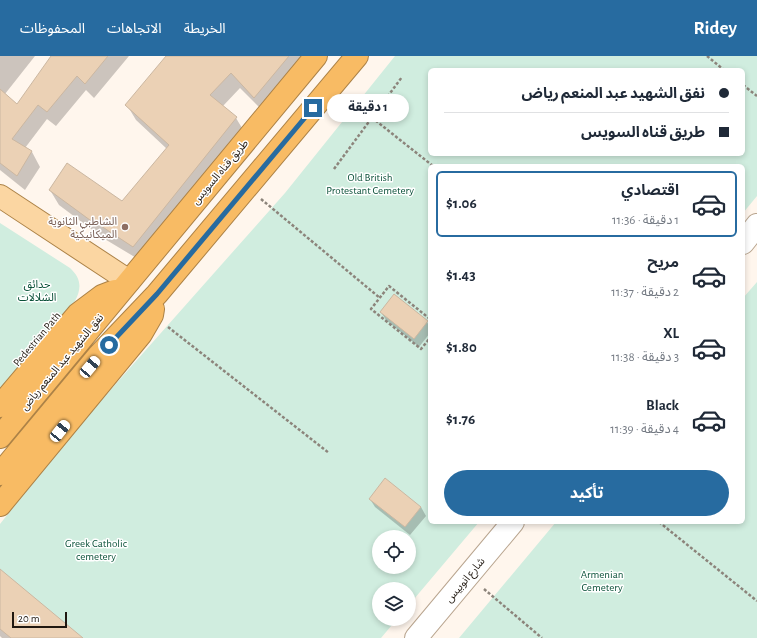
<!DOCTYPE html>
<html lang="ar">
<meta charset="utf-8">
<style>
body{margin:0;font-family:"Alegreya Sans","Noto Sans Arabic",sans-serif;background:#f2f2f3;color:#1f2937;direction:rtl;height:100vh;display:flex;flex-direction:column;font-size:15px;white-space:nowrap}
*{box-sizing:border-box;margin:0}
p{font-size:13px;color:#747a83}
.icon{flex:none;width:22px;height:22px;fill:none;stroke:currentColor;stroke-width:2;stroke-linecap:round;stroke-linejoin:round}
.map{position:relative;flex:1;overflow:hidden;direction:ltr}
.side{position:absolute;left:428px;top:108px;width:317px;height:360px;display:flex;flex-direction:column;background:#fff;border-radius:6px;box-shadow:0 2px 6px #0003;direction:rtl}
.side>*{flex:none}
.banner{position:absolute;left:428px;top:12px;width:317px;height:88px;border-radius:6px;box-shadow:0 2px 6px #0003;direction:rtl;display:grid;align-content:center;height:88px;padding:0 16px;background:#fff}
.buttons{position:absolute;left:372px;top:474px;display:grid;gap:8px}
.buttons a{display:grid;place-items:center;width:44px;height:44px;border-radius:50%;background:#fff;box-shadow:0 2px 6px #0003;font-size:20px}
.scale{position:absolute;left:12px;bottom:10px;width:55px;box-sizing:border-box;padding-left:4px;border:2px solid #201810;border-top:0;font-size:11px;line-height:14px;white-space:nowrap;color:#201810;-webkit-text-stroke:3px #fff;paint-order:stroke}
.end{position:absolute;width:18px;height:18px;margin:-9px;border:5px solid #276ba0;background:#fff;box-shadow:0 0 0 2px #fff}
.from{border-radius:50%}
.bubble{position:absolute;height:28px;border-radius:14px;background:#fff;box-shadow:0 2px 6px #0003;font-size:13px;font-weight:700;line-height:28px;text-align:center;direction:rtl}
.car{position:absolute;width:12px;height:24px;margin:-12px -6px;border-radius:5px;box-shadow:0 0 3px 1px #0007;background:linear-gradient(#fff 24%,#345 0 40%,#fff 0 76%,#345 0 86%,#fff 0)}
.banner b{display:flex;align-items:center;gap:14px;height:38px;font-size:15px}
.banner b+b{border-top:1px solid #e0e1e3}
.banner i{width:10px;height:10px;background:#1f2937}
ul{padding:7px 0 0;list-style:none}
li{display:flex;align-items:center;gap:12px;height:66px;margin:0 8px 6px;padding:0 8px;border:2px solid transparent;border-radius:6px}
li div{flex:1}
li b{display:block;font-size:15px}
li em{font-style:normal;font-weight:700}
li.current{border-color:#276ba0}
li>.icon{width:36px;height:36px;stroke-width:1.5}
.action{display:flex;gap:8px;margin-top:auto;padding:8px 16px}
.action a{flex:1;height:46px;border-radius:24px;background:#276ba0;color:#fff;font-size:16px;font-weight:700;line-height:46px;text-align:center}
header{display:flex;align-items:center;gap:24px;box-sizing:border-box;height:56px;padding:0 20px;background:#276ba0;color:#fff}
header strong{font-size:19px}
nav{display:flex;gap:22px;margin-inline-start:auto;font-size:14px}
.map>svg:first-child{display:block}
.green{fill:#d0eddf;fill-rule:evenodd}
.shadow{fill:#0003}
.building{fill:#ebd1b5;stroke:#cbb7a1}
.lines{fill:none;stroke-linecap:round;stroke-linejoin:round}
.minor-casing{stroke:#b9a58f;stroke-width:24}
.major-casing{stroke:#ac8247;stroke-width:24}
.highway-casing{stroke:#ac8247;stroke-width:24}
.path{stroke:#8c847b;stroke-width:2.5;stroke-dasharray:3 2;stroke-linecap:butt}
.minor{stroke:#fff;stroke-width:22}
.major{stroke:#fbd6a2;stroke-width:22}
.highway{stroke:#f8bb64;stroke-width:22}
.route{stroke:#276ba0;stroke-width:5}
.education-dot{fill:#8d6e63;stroke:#fff;stroke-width:1.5}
.labels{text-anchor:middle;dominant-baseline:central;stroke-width:3;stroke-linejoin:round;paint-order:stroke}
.street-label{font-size:11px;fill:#201810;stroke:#fff}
.park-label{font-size:11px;fill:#095038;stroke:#fff}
.education-label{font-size:11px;fill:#785e54;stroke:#fff;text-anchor:end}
</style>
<header>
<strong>Ridey</strong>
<nav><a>الخريطة</a><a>الاتجاهات</a><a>المحفوظات</a></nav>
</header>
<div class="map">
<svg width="757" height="582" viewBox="0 0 757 582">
<rect width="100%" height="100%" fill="#fff6ed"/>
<!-- green -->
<path class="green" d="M395 0H757V140L743 157V110H430V466H479L409 549V533H379V563H397L381 582H82L0 514V468L74 375 285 137ZM430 14H743V98H430ZM379 481H409V511H379Z
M0 167 70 212C81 222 82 232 75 245L0 335Z
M757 226V582H459L556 466H743V242Z"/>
<!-- shadow -->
<path class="shadow" d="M0 0H35L5 38 17 49 51 2 50 0H129L94 42 86 34 56 70 47 63 25 92 32 96 40 111 25 134 0 114Z
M168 0H308L264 56 240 32 223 50 236 62 245 77 143 206 103 182 59 149 50 134 122 146 167 93 136 64 127 49Z
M381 256 427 266 430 271V277L419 291 386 264Z
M370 443 421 451 426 460 410 479 375 451Z
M0 518 81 582H2L0 580Z"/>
<!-- building -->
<path class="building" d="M51 0H108L85 28 77 20 47 56 38 49 12 83 32 95 17 120 0 107V33L17 48Z
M166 0H289L254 42 231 17 210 39 237 61 133 191 95 166 94 167 49 134 67 107 122 145 169 89 125 49Z
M394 238 428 265 414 283 380 256Z
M385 422 421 451 405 471 369 443Z
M0 513 83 582H11L0 573Z"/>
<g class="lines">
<!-- minor casing -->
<g class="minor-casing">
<path id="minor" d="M743 187 757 169
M416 582 513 466"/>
</g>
<!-- major casing -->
<g class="major-casing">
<path id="major" d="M0 140 129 225"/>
</g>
<!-- highway casing -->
<g class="highway-casing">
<path id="highway" d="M0 350 78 258 102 240 115 235
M0 381 316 0
M0 418 99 299 157 238 357 0
M0 449 141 278 152 259 153 253"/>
</g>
<!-- path -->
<path class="path" d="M707 0 724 14
M743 29 757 40
M356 49 433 110
M334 113 402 21
M261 143 380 242
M430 263 389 230 371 253 421 293 430 282
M168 271 329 397
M659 466 757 545
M484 533 542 582"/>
<!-- minor -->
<use href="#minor" class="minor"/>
<!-- major -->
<use href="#major" class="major"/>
<!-- highway -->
<use href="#highway" class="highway"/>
</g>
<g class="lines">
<!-- route -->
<path class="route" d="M109 289 157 238 313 52"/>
</g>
<!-- markers -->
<circle class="education-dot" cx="125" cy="171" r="4"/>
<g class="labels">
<!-- street labels -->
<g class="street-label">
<text transform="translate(220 116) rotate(-50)">طريق قناه السويس</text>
<text transform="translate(37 283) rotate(-50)">Pedestrian Path</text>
<text transform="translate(62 306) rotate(-50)">نفق الشهيد عبد المنعم رياض</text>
<text transform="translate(465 524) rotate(-50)">شارع انوبيس</text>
</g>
<!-- park labels -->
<g class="park-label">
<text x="370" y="121">Old British<tspan x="370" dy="13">Protestant Cemetery</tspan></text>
<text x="37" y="228">حدائق<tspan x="37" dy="13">الشلالات</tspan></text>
<text x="96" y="487">Greek Catholic<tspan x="96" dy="13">cemetery</tspan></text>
<text x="602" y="518">Armenian<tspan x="602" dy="13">Cemetery</tspan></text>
</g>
<!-- education labels -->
<g class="education-label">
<text x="117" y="165">الشاطبي الثانوية<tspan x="117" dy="13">الميكانيكية</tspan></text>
</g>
</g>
</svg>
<div class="buttons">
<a><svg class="icon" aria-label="locate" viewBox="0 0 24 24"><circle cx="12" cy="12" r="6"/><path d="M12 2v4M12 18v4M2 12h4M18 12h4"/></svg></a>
<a><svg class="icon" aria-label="layers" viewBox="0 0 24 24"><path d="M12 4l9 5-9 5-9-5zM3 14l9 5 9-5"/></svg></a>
</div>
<div class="scale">20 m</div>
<i class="end from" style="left:109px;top:289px"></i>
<i class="end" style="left:313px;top:52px"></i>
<div class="bubble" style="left:327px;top:38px;width:82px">1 دقيقة</div>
<i class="car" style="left:90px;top:311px;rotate:40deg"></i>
<i class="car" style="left:60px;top:375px;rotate:39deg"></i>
<div class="banner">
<b><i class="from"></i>نفق الشهيد عبد المنعم رياض</b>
<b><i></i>طريق قناه السويس</b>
</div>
<section class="side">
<ul>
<li class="current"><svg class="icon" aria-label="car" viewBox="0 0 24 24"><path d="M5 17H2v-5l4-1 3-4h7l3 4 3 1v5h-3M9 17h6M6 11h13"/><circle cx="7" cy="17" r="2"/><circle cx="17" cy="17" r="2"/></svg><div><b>اقتصادي</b><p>1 دقيقة · 11:36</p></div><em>$1.06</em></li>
<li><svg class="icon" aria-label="car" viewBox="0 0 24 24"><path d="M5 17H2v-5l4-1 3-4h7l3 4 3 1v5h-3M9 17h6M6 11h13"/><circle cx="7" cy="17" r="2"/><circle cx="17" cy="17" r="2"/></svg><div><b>مريح</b><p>2 دقيقة · 11:37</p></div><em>$1.43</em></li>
<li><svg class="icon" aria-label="car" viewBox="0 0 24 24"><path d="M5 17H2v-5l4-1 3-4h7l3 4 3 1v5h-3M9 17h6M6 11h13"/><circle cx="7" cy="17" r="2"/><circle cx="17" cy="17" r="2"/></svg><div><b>XL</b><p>3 دقيقة · 11:38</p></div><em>$1.80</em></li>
<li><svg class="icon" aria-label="car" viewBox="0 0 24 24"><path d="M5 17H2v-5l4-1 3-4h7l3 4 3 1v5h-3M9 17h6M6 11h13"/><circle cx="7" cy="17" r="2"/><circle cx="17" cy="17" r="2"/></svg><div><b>Black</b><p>4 دقيقة · 11:39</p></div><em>$1.76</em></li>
</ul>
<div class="action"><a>تأكيد</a></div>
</section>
</div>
